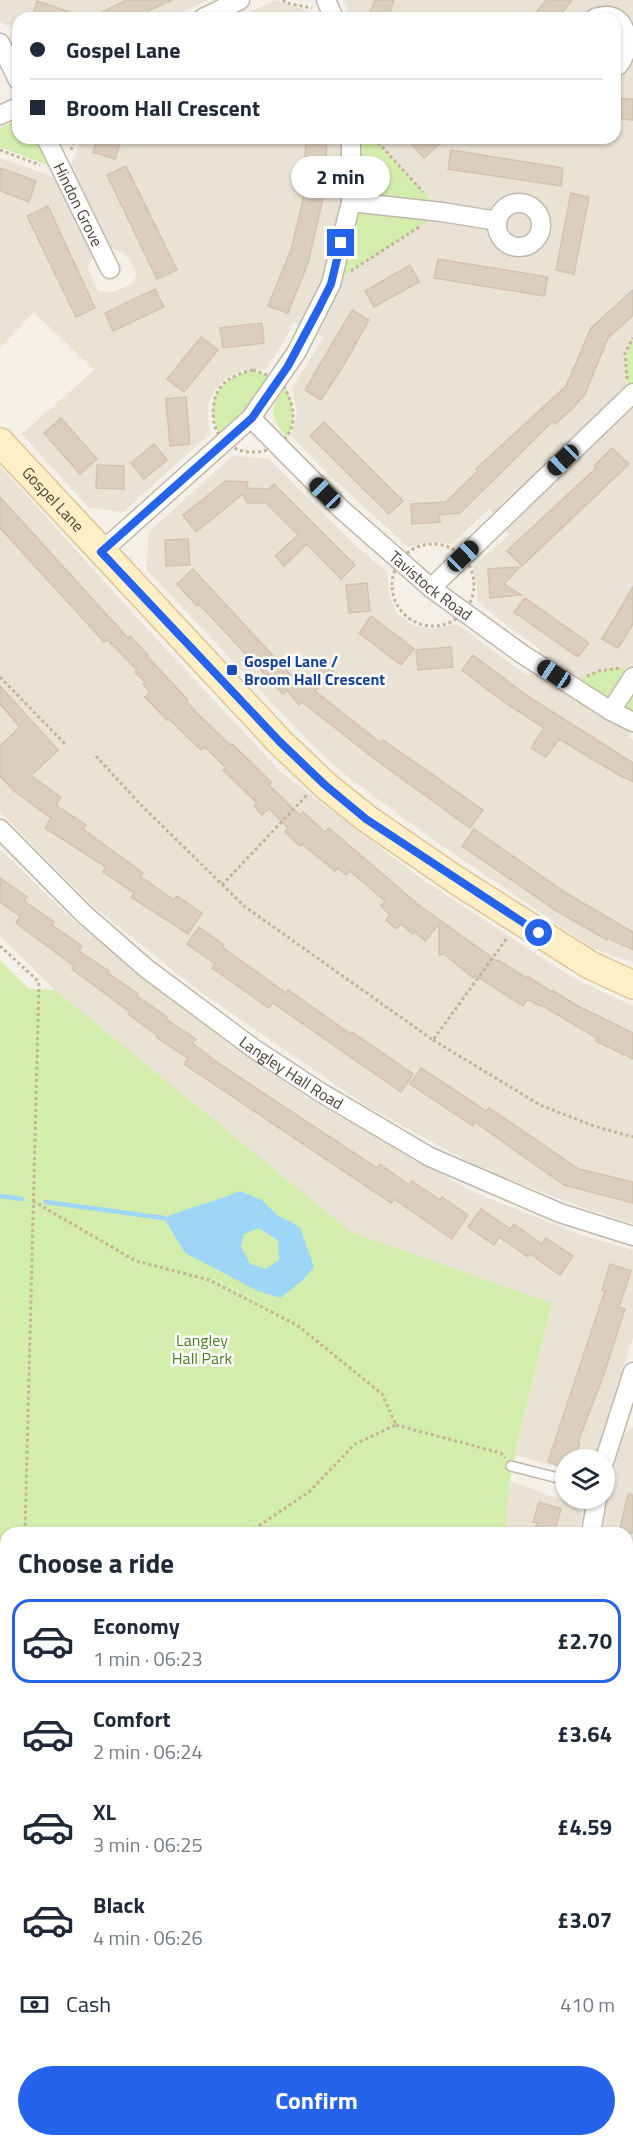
<!DOCTYPE html>
<meta charset="utf-8">
<style>
body{margin:0;font-family:"Titillium Web",sans-serif;background:#f6f6f7;color:#1f2937;height:100vh;display:flex;flex-direction:column;font-size:22px;white-space:nowrap}
*{box-sizing:border-box;margin:0}
p{font-size:20px;color:#747a83}
.icon{flex:none;width:33px;height:33px;fill:none;stroke:currentColor;stroke-width:2;stroke-linecap:round;stroke-linejoin:round}
.map{position:relative;flex:1;overflow:hidden}
.panel{position:absolute;left:0px;top:1527px;width:633px;height:620px;display:flex;flex-direction:column;background:#fff;border-radius:18px 18px 0 0;box-shadow:0 2px 4px #0004}
.panel>*{flex:none}
.banner{position:absolute;left:12px;top:12px;width:609px;height:132px;border-radius:18px;box-shadow:0 2px 4px #0004;display:grid;align-content:center;height:132px;padding:0 18px;background:#fff}
.buttons{position:absolute;left:555px;top:1449px;display:grid;gap:12px}
.buttons a{display:grid;place-items:center;width:60px;height:60px;border-radius:50%;background:#fff;box-shadow:0 2px 4px #0004;font-size:30px}
.end{position:absolute;width:27px;height:27px;margin:-14px;border:8px solid #2563eb;background:#fff;box-shadow:0 0 0 3px #fff}
.from{border-radius:50%}
.bubble{position:absolute;height:42px;border-radius:21px;background:#fff;box-shadow:0 2px 4px #0004;font-size:20px;font-weight:700;line-height:42px;text-align:center}
.car{position:absolute;width:18px;height:36px;margin:-18px -9px;border-radius:8px;box-shadow:0 0 4px 2px #0007;background:linear-gradient(#222 24%,#8ab4d8 0 40%,#222 0 76%,#8ab4d8 0 86%,#222 0)}
.banner b{display:flex;align-items:center;gap:21px;height:57px;font-size:22px}
.banner b+b{border-top:2px solid #e0e1e3}
.banner i{width:15px;height:15px;background:#1f2937}
ul{padding:0;list-style:none}
li{display:flex;align-items:center;gap:18px;height:84px;margin:0 12px 9px;padding:0 6px;border:3px solid transparent;border-radius:18px}
li div{flex:1}
li b{display:block;font-size:22px}
li em{font-style:normal;font-weight:700}
li.active{border-color:#2563eb}
li>.icon{width:54px;height:54px;stroke-width:1.5}
h2{padding:0 18px;font-size:27px;line-height:72px}
.pay{display:flex;align-items:center;gap:15px;height:66px;padding:0 18px;font-size:22px}
.pay p{margin-inline-start:auto}
.cta{display:flex;gap:12px;margin-top:auto;padding:12px 18px}
.cta a{flex:1;height:69px;border-radius:36px;background:#2563eb;color:#fff;font-size:24px;font-weight:700;line-height:69px;text-align:center}
.map>svg:first-child{display:block}
.residential{fill:#e9e2d5}
.education{fill:#efe5d0}
.green{fill:#d3edac}
.parking{fill:#e6e3df}
.water{fill:#9ed6f7;fill-rule:evenodd}
.lines{fill:none;stroke-linecap:round;stroke-linejoin:round}
.stream{stroke:#9ed6f7;stroke-width:4.5}
.building{fill:#dbcebe;stroke:#d3c3ae;stroke-width:1.5}
.lane-casing{stroke:#c1b8a9;stroke-width:12}
.street-casing{stroke:#c1b8a9;stroke-width:21}
.secondary-casing{stroke:#dcc695;stroke-width:30}
.path{stroke:#c5b398;stroke-width:3;stroke-dasharray:3 3;stroke-linecap:butt}
.lane{stroke:#fff;stroke-width:9}
.street{stroke:#fff;stroke-width:18}
.secondary{stroke:#ffefc7;stroke-width:27}
.route{stroke:#2563eb;stroke-width:8}
.transit-dot{fill:#1a4fb4;stroke:#fff;stroke-width:2}
.labels{text-anchor:middle;dominant-baseline:central;stroke-width:5;stroke-linejoin:round;paint-order:stroke}
.street-label{font-size:16px;fill:#494035;stroke:#fff}
.transit-label{font-size:16px;font-weight:bold;fill:#164399;stroke:#fff;text-anchor:start}
.park-label{font-size:16px;fill:#4a8022;stroke:#fff}
</style>
<div class="map">
<svg width="633" height="2146" viewBox="0 0 633 2146">
<rect width="100%" height="100%" fill="#f5f0e7"/>
<!-- residential -->
<path class="residential" d="M0 0H208L170 18H18V31L0 22Z
M275 0 315 14 316 18H238Z
M344 0H633V733L627 737 633 740V963L592 948 435 841 349 778 312 745 146 569 149 532 232 456 268 458 355 545 387 572 389 594 397 614 413 625 432 629 457 624 528 676 540 649 502 622 477 601V583L472 567 509 535 489 509 452 544 431 542 408 547 329 475 291 436 297 414 292 388 324 337 294 322 282 345 266 369 240 371 227 377 216 388 208 404V425L211 433 123 512 89 508 22 434 94 370 34 312 0 348V158L48 175 58 181 91 248 93 257 88 267 92 279 99 291 111 293 134 282 136 273 131 261 120 251 109 248 72 175 71 165 82 138H615V18H349Z
M0 466 139 620 281 772 423 880 573 978 633 1006V1224L590 1210 486 1171 366 1106 199 991 94 907 0 812Z
M0 849 74 921 231 1046 308 1098 475 1193 584 1236 633 1250V1337L594 1459 566 1460 565 1469 515 1455 552 1303 351 1232 55 990 0 936Z
M633 1427V1724L627 1721V1533H601L606 1499 620 1439 622 1434Z
M510 1481 571 1503 582 1513 580 1533H505Z
M627 1746 633 1749V1836L627 1833Z
M633 2115V2146H608L613 2141 627 2140V2123Z"/>
<!-- education -->
<path class="education" d="M627 1833 633 1836V2115L627 2123Z
M0 1962H6V2140L613 2141 608 2146H0Z"/>
<!-- green -->
<path class="green" d="M12 122H18V138H38L53 167 0 147V128Z
M351 138H374L442 212 331 284Z
M633 338V393L630 395C626 375 621 356 633 338Z
M253 370 276 378 221 436C201 404 220 377 253 370Z
M285 387C294 402 297 423 286 437 269 413 269 412 285 387Z
M618 667 633 673V722L569 684 599 671Z
M0 960 29 989 55 990 351 1232 552 1303 517 1445 510 1481 505 1533H6V1712H4L6 1928H0Z"/>
<!-- parking -->
<path class="parking" d="M530 2141H584L579 2146H537Z"/>
<!-- water -->
<path class="water" d="M240 1191 262 1200 277 1215 300 1227 314 1267 303 1280 280 1298 258 1291 185 1253 164 1218C188 1207 215 1202 240 1191ZM259 1228 278 1241 279 1260 266 1269 250 1264 241 1247 244 1234Z"/>
<g class="lines">
<!-- stream -->
<path class="stream" d="M0 1196 22 1199
M46 1202 164 1218"/>
</g>
<!-- building -->
<path class="building" d="M127 0H172L133 18H90Z
M375 0H394L388 18H368Z
M546 0H572L558 18H532Z
M37 1 81 16 80 18H32Z
M615 98 633 99V120L615 118Z
M98 138H122L115 159 93 152Z
M406 138H446L424 158Z
M306 139 327 140 324 194 308 263 288 313 268 306 291 250 300 213 303 200Z
M451 150 563 168 561 186 448 169Z
M126 166 177 270 157 279 107 175Z
M0 168 36 181 29 202 0 191Z
M571 193 589 197 574 274 556 270Z
M48 206 95 308 76 317 27 216Z
M438 259 548 277 544 296 434 278Z
M410 265 419 282 374 307 365 291Z
M155 289 164 307 113 331 105 313Z
M633 290V315L608 338 585 394 573 408 555 424 553 421 460 513 439 515 440 522 412 524 411 504 446 502 478 471 476 469 566 386 591 328Z
M352 310 369 320 342 368 321 400 305 390Z
M262 323 264 343 223 348 220 328Z
M201 337 218 350 184 392 167 379Z
M186 397 190 444 170 446 166 399Z
M61 418 97 459 80 474 44 433Z
M324 422 403 501 389 514 310 436Z
M154 444 167 460 144 479 131 463Z
M612 448 629 464 522 566 507 551 596 468 594 466Z
M97 465 124 466V489L96 488Z
M226 481 248 482 247 488 269 489 274 484 355 565 341 579 307 544 284 566 275 556 298 535 266 503H247L243 494 196 532 183 515Z
M0 497 128 638 130 636 148 655 147 656 188 700 187 702 197 713 230 745 232 744 253 764 271 782 269 785 300 815 303 812 325 832 329 828 420 906 497 961 498 960 526 978 527 976 552 992 553 991 578 1006 633 1033V1059L596 1041 597 1038 541 1005 540 1006 528 999 523 1006 475 975 473 978 444 954 439 955V924L425 941 415 932 413 934 401 924 396 929 386 920 390 915 381 906 385 901 350 871 346 875 338 868 335 871 302 844 300 846 285 832 288 828 269 809 262 815 254 806 257 803 223 770 226 768 205 747 201 750 169 719 167 720 145 697 150 692 143 684 145 682 135 672 137 670 107 639 104 642 0 528Z
M188 539 190 565 166 566 165 540Z
M520 567 504 584 521 595 490 598 488 569Z
M193 569 301 686 327 664 335 674 315 691 381 743 383 740 483 810 470 828 376 760 302 702 299 705 287 690 283 694 199 604 197 606 177 584Z
M367 583 370 611 349 613 346 585Z
M633 587V624L618 648 602 639Z
M525 598 589 643 578 657 514 612Z
M371 616 414 649 401 665 359 633Z
M451 647 453 667 418 670 416 650Z
M473 655 526 695 633 763V782L617 774 559 739 546 757 531 748 544 728 501 700 462 670Z
M0 686 58 750 31 776 61 797 56 805 86 825 83 829 143 873 140 876 174 900 177 896 202 913 188 934 131 897 134 893 103 872 106 867 45 828 51 818 14 791 0 776V746L20 727 0 704Z
M474 829 566 893 633 932V950L608 938 607 940 555 910 462 846Z
M0 878 27 897 24 901 54 922 52 925 82 946 79 951 109 971 108 973 138 994 137 996 167 1017 166 1019 196 1039 192 1043 221 1065 377 1168 380 1164 409 1185 412 1181 440 1200 442 1197 468 1215 452 1239 394 1199 391 1203 184 1064 188 1058 156 1037 157 1035 128 1014 130 1012 72 969 74 966 16 923 20 916 0 902Z
M199 927 224 945 222 947 286 993 288 990 351 1034 352 1032 413 1074 401 1092 273 1003 269 1008 212 968 215 964 187 944Z
M421 1068 486 1111 489 1108 579 1169 633 1182V1203L564 1185 475 1122 473 1126 410 1084Z
M481 1209 510 1229 514 1224 542 1244 546 1238 573 1256 560 1275 530 1254 528 1257 499 1237 494 1245 468 1227Z
M610 1264 631 1271 619 1307 625 1309 603 1377 578 1442 580 1443 574 1460H566L565 1468 548 1462 605 1291 602 1290Z
M628 1494 633 1495V1533H619Z
M539 1502 561 1509 554 1533H534L537 1523 533 1522Z"/>
<g class="lines">
<!-- lane casing -->
<g class="lane-casing">
<path id="lane" d="M511 1466 566 1480
M313 2140 315 2146
M460 2140 462 2146
M515 2140 524 2146
M493 2146 505 2140"/>
</g>
<!-- street casing -->
<g class="street-casing">
<g id="street">
<path d="M326 0 334 18"/>
<path d="M203 18 240 0"/>
<path d="M595 18C632 5 633 57 615 68"/>
<path d="M0 43 18 80"/>
<path d="M0 115 18 107"/>
<path id="s1" d="M46 138 110 269"/>
<path d="M351 202 442 212 497 221"/>
<circle cx="519" cy="225" r="22"/>
<path id="s2" d="M251 418 340 508 431 588 522 654 611 711 633 722"/>
<path d="M101 552 251 418 296 353 331 284 351 202V138"/>
<path d="M431 588 633 393"/>
<path d="M611 711 633 677"/>
<path id="s3" d="M0 829 84 914 147 969 253 1048 320 1092 430 1157 560 1213 633 1236"/>
<path d="M604 1462 633 1372"/>
<path d="M591 1533 597 1498"/>
<path d="M627 1734 633 1737"/>
</g>
</g>
<!-- secondary casing -->
<g class="secondary-casing">
<g id="secondary">
<path id="s4" d="M0 442 280 742 325 785 366 818 456 880 590 965 633 985"/>
</g>
</g>
<!-- path -->
<path class="path" d="M283 0 286 3 312 8
M374 138 423 192
M0 150 40 165
M71 150 76 138
M351 271 419 227
M253 370 279 379C336 462 201 480 214 403 217 382 235 374 253 370Z
M627 379 625 353 633 338
M392 585a41 41 0 1 1 82 0a41 41 0 1 1-82 0Z
M587 676 599 671 621 668
M0 677 67 746
M96 756 142 806 244 906 433 1040 507 938
M222 885 307 795
M0 946 39 982 25 1533
M433 1040 540 1105 594 1126 633 1137
M33 1201 136 1261 209 1280 297 1325 382 1394 396 1425 355 1444 309 1492 248 1533
M396 1425 501 1453 505 1458
M0 1936 6 1935"/>
<!-- lane -->
<use href="#lane" class="lane"/>
<!-- street -->
<use href="#street" class="street"/>
<!-- secondary -->
<use href="#secondary" class="secondary"/>
</g>
<g class="lines">
<!-- route -->
<path class="route" d="M341 243 331 284 319 308 288 366 252 418 101 552 280 742 325 785 366 819 539 933"/>
</g>
<!-- markers -->
<rect class="transit-dot" x="226" y="664" width="12" height="12" rx="3"/>
<g class="labels">
<!-- street labels -->
<g class="street-label">
<text stroke="none"><textPath href="#s1" startOffset="74">Hindon Grove</textPath></text>
<text stroke="none"><textPath href="#s4" startOffset="78">Gospel Lane</textPath></text>
<text stroke="none"><textPath href="#s2" startOffset="246">Tavistock Road</textPath></text>
<text stroke="none"><textPath href="#s3" startOffset="381">Langley Hall Road</textPath></text>
</g>
<!-- transit labels -->
<g class="transit-label">
<text x="244" y="661">Gospel Lane /<tspan x="244" dy="18">Broom Hall Crescent</tspan></text>
</g>
<!-- park labels -->
<g class="park-label">
<text x="202" y="1340">Langley<tspan x="202" dy="18">Hall Park</tspan></text>
</g>
</g>
</svg>
<div class="buttons">
<a><svg class="icon" aria-label="layers" viewBox="0 0 24 24"><path d="M12 4l9 5-9 5-9-5zM3 14l9 5 9-5"/></svg></a>
</div>
<i class="end from" style="left:539px;top:933px"></i>
<i class="end" style="left:341px;top:243px"></i>
<div class="bubble" style="left:291px;top:156px;width:99px">2 min</div>
<i class="car" style="left:563px;top:460px;rotate:226deg"></i>
<i class="car" style="left:325px;top:493px;rotate:315deg"></i>
<i class="car" style="left:463px;top:556px;rotate:46deg"></i>
<i class="car" style="left:554px;top:674px;rotate:303deg"></i>
<div class="banner">
<b><i class="from"></i>Gospel Lane</b>
<b><i></i>Broom Hall Crescent</b>
</div>
<section class="panel">
<h2>Choose a ride</h2>
<ul>
<li class="active"><svg class="icon" aria-label="car" viewBox="0 0 24 24"><path d="M5 17H2v-5l4-1 3-4h7l3 4 3 1v5h-3M9 17h6M6 11h13"/><circle cx="7" cy="17" r="2"/><circle cx="17" cy="17" r="2"/></svg><div><b>Economy</b><p>1 min · 06:23</p></div><em>£2.70</em></li>
<li><svg class="icon" aria-label="car" viewBox="0 0 24 24"><path d="M5 17H2v-5l4-1 3-4h7l3 4 3 1v5h-3M9 17h6M6 11h13"/><circle cx="7" cy="17" r="2"/><circle cx="17" cy="17" r="2"/></svg><div><b>Comfort</b><p>2 min · 06:24</p></div><em>£3.64</em></li>
<li><svg class="icon" aria-label="car" viewBox="0 0 24 24"><path d="M5 17H2v-5l4-1 3-4h7l3 4 3 1v5h-3M9 17h6M6 11h13"/><circle cx="7" cy="17" r="2"/><circle cx="17" cy="17" r="2"/></svg><div><b>XL</b><p>3 min · 06:25</p></div><em>£4.59</em></li>
<li><svg class="icon" aria-label="car" viewBox="0 0 24 24"><path d="M5 17H2v-5l4-1 3-4h7l3 4 3 1v5h-3M9 17h6M6 11h13"/><circle cx="7" cy="17" r="2"/><circle cx="17" cy="17" r="2"/></svg><div><b>Black</b><p>4 min · 06:26</p></div><em>£3.07</em></li>
</ul>
<div class="pay"><svg class="icon" aria-label="cash" viewBox="0 0 24 24"><path d="M3 7h18v10H3z"/><circle cx="12" cy="12" r="2"/></svg>Cash<p>410 m</p></div>
<div class="cta"><a>Confirm</a></div>
</section>
</div>
